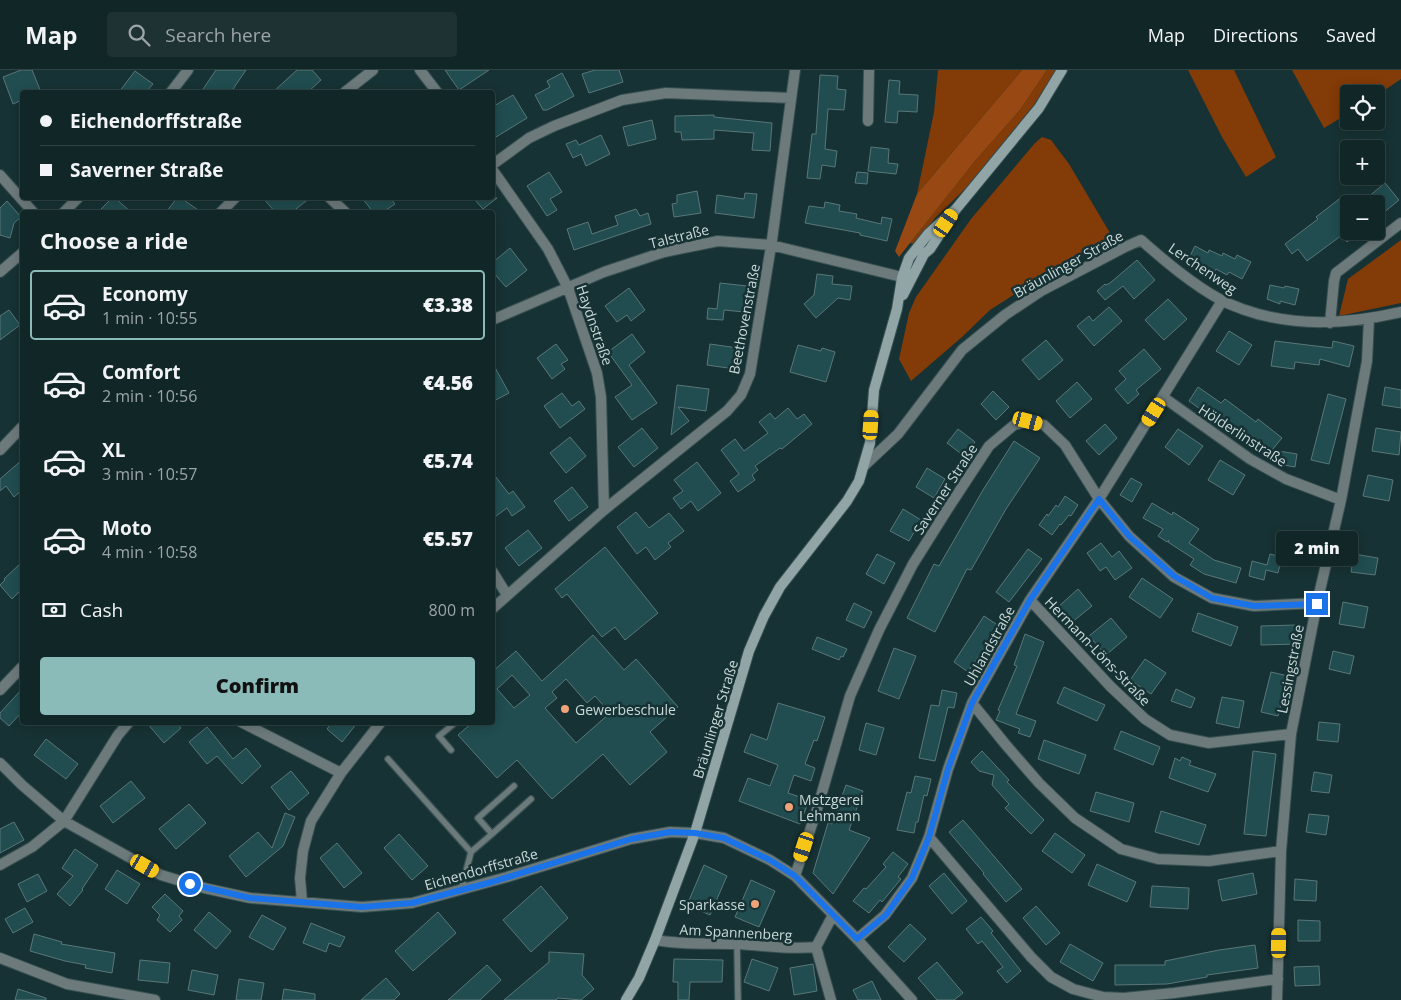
<!DOCTYPE html>
<meta charset="utf-8">
<style>
body{margin:0;font-family:"Open Sans",sans-serif;background:#1e3233;color:#f1f3f6;height:100vh;display:flex;flex-direction:column;font-size:19px;white-space:nowrap}
*{box-sizing:border-box;margin:0}
p{font-size:16px;color:#9ca5a7}
.icon{flex:none;width:28px;height:28px;fill:none;stroke:currentColor;stroke-width:2;stroke-linecap:round;stroke-linejoin:round}
.map{position:relative;flex:1;overflow:hidden}
.panel{position:absolute;left:20px;top:140px;width:475px;height:515px;display:flex;flex-direction:column;background:#112627;border-radius:5px;box-shadow:0 2px 12px #0003,0 0 0 1px #304344}
.panel>*{flex:none}
.top-card{position:absolute;left:20px;top:20px;width:475px;height:110px;border-radius:5px;box-shadow:0 2px 12px #0003,0 0 0 1px #304344;display:grid;align-content:center;height:110px;padding:0 20px;background:#112627}
.controls{position:absolute;left:1340px;top:15px;display:grid;gap:10px}
.controls a{display:grid;place-items:center;width:45px;height:45px;border-radius:5px;background:#112627;box-shadow:0 2px 12px #0003,0 0 0 1px #304344;font-size:25px}
.end{position:absolute;width:22px;height:22px;margin:-11px;border:6px solid #1a73e8;background:#fff;box-shadow:0 0 0 2px #fff}
.from{border-radius:50%}
.bubble{position:absolute;height:35px;border-radius:5px;background:#112627;box-shadow:0 2px 12px #0003,0 0 0 1px #304344;font-size:16px;font-weight:800;line-height:35px;text-align:center}
.car{position:absolute;width:15px;height:30px;margin:-15px -8px;border-radius:6px;box-shadow:0 0 4px 1px #0007;background:linear-gradient(#f5c518 24%,#345 0 40%,#f5c518 0 76%,#345 0 86%,#f5c518 0)}
.top-card b{display:flex;align-items:center;gap:18px;height:48px;font-size:19px}
.top-card b+b{border-top:1px solid #304344}
.top-card i{width:12px;height:12px;background:#f1f3f6}
ul{padding:0;list-style:none}
li{display:flex;align-items:center;gap:15px;height:70px;margin:0 10px 8px;padding:0 10px;border:2px solid transparent;border-radius:5px}
li div{flex:1}
li b{display:block;font-size:19px}
li em{font-style:normal;font-weight:800}
li.on{border-color:#8bbbb9}
li>.icon{width:45px;height:45px;stroke-width:1.5}
h2{padding:0 20px;font-size:22px;line-height:60px}
.pay{display:flex;align-items:center;gap:12px;height:55px;padding:0 20px;font-size:19px}
.pay p{margin-inline-start:auto}
.cta{display:flex;gap:10px;margin-top:auto;padding:10px 20px}
.cta a{flex:1;height:58px;border-radius:5px;background:#8bbbb9;color:#111;font-size:20px;font-weight:800;line-height:58px;text-align:center}
header{display:flex;align-items:center;gap:30px;box-sizing:border-box;height:70px;padding:0 25px;background:#112627;border-bottom:1px solid #304344}
header strong{font-size:24px}
nav{display:flex;gap:28px;margin-inline-start:auto;font-size:18px}
.search{width:350px;height:45px;background:#1e3233;display:flex;align-items:center;gap:12px;box-sizing:border-box;padding:0 18px;border-radius:5px;color:#9ca5a7;font-size:19px}
.map>svg:first-child{display:block}
.green{fill:#833b07}
.forest{fill:#974813}
.building{fill:#214d50;stroke:#597779;fill-rule:evenodd}
.lines{fill:none;stroke-linecap:round;stroke-linejoin:round}
.service-casing{stroke:#375052;stroke-width:8}
.minor-casing{stroke:#375052;stroke-width:12}
.secondary-casing{stroke:#375052;stroke-width:12}
.service{stroke:#6d7a7b;stroke-width:5.5}
.minor{stroke:#6d7a7b;stroke-width:10}
.secondary{stroke:#91a5a7;stroke-width:10}
.route{stroke:#1a73e8;stroke-width:6}
.poi-dot{fill:#f0a279;stroke:#173234;stroke-width:2}
.labels{text-anchor:middle;dominant-baseline:central;stroke-width:5;stroke-linejoin:round;paint-order:stroke}
.street-label{font-size:14px;fill:#c9d9da;stroke:#173234}
.poi-label{font-size:14px;fill:#c9d9da;stroke:#173234;text-anchor:start}
</style>
<header>
<strong>Map</strong>
<div class="search"><svg class="icon" aria-label="search" viewBox="0 0 24 24"><circle cx="10" cy="10" r="6"/><path d="M15 15l6 6"/></svg>Search here</div>
<nav><a>Map</a><a>Directions</a><a>Saved</a></nav>
</header>
<div class="map">
<svg width="1401" height="930" viewBox="0 0 1401 930">
<rect width="100%" height="100%" fill="#173234"/>
<!-- green -->
<path class="green" d="M938 0H1022L917 124 934 42Z
M1047 0H1056L1033 36 1011 63 965 119 935 148 914 174 910 173 975 91 1020 40Z
M1188 0H1234L1276 87 1246 107 1222 67Z
M1292 0H1401V9L1376 26V24H1349V43L1324 58Z
M1042 67 1051 70 1069 94 1113 168 1043 206 990 240 962 267 911 311 899 289 909 243 916 227 971 149 1035 73Z
M1401 170V233L1339 246 1348 209Z"/>
<!-- forest -->
<path class="forest" d="M1022 0H1047L1020 40 975 91 899 187 895 181 917 124Z"/>
<!-- building -->
<path class="building" d="M21 0H32L41 22H22V30L13 34 3 7Z
M216 0H246L231 22H201Z
M297 0H312L321 10 308 22H273Z
M445 0H489L459 20Z
M595 0H619L623 12 589 23 582 4Z
M135 1 153 14 146 22H119Z
M562 3 574 26 547 40H543L535 25 550 17 547 11Z
M820 5 838 6 837 19 846 20 844 40 828 39 825 79 837 81 835 97 822 95 820 109 807 108 812 64H816Z
M889 10 900 11 899 24 918 25 917 42 898 41 897 53 885 52Z
M513 25 527 48 496 67 492 61V37Z
M714 45V47L772 53 770 81 752 80 754 63 714 60V69L682 70 681 62H675V46Z
M652 50 656 69 628 76 623 57Z
M601 65 610 84 586 96 581 84 573 88 566 74 576 70 579 75Z
M871 77 889 79 888 93 898 94 896 104 868 101Z
M549 102 562 122 550 129 557 140 547 146 527 116Z
M857 102 868 103 867 114 855 113Z
M1385 113 1399 130 1382 144 1376 137V134H1374L1368 127Z
M697 121 701 143 674 147 672 134 677 133V125Z
M745 123 757 124 754 148 715 143 717 125 744 129Z
M1343 126 1349 133V161H1352L1355 166 1347 172 1342 165 1307 191 1298 179 1292 184 1285 174 1318 149 1316 147Z
M112 128H115L131 142H98Z
M177 128H181L201 142H166Z
M263 128H310L292 142H275Z
M362 128H390L395 134 383 142H373Z
M473 128H497L483 139Z
M7 131 21 147 14 153 10 168 0 165V138Z
M825 132 840 135 839 141 857 144 856 148 881 154 882 147 892 149 887 171 860 165V163L805 153 809 136 824 138Z
M636 139 640 146 648 143 651 154 574 180 567 159 588 152 592 164 618 155 615 146Z
M1195 176 1208 183 1209 180 1222 186 1223 183 1235 189 1237 185 1251 192 1242 209 1229 202 1227 205 1216 199 1214 202 1201 195 1200 199 1187 192Z
M510 178 527 200 506 217 492 201V193Z
M1137 190 1155 210 1134 229 1123 216 1105 230 1097 221 1105 214 1106 215 1110 213Z
M817 204 833 206 832 214 852 216 850 230 838 228 816 248 804 234 814 225Z
M720 213 747 216 744 242 724 240 723 250 707 249 708 238 717 239Z
M1270 215 1284 218 1285 216 1299 219 1295 235 1280 231V234L1267 229Z
M629 218 645 240 631 251 627 245 617 252 605 236Z
M1168 229 1187 249 1164 270 1145 250Z
M1109 237 1122 251 1094 276 1077 256 1089 246 1093 251Z
M9 240 20 255 0 270V246Z
M1229 261 1252 275 1239 295 1216 281Z
M632 264 645 282 629 295 657 333 632 350 615 327 632 315 608 282Z
M1046 270 1063 290 1039 310 1022 290Z
M1275 271 1332 278 1333 271 1354 276 1349 297 1320 289 1319 295 1295 292 1294 299 1271 296Z
M556 274 568 290 561 294 565 299 552 309 537 288Z
M710 274 738 278 735 299 707 295Z
M798 275 821 281 822 278 835 282 826 312 790 302Z
M1144 279 1161 299 1136 320 1139 324 1128 334 1115 319 1126 309 1119 301Z
M492 292 509 323 492 332Z
M1077 312 1092 329 1070 348 1056 331Z
M677 315 709 319 706 341 678 337 689 351 671 365Z
M1198 317 1221 333 1225 329 1256 352 1258 349 1282 368 1272 380 1297 384 1295 397 1278 394 1232 359 1231 361 1189 331Z
M1385 317 1401 320V338L1382 335Z
M993 321 1009 337 996 350 981 334Z
M562 323 572 336 579 331 585 339 560 358 544 336Z
M1328 324 1346 329 1329 394 1311 390Z
M788 338 797 349 804 344 812 354 782 379 780 378 755 396 758 400 752 405 755 410 738 422 730 411 739 404 721 380 735 369 744 381 768 363 759 352 770 343 775 349Z
M1105 354 1117 368 1099 385 1086 371Z
M642 358 658 378 634 397 618 377Z
M1376 358 1401 362 1399 385 1372 381Z
M958 359 975 372 964 386 947 373Z
M1178 359 1203 376 1189 395 1165 377Z
M570 367 586 386 566 403 550 383Z
M1014 371 1040 388 1006 439 971 500 967 499 935 562 907 548 934 494 939 496 983 420Z
M22 390V420L14 427 6 416 0 421V409Z
M1220 390 1245 405 1233 425 1208 410Z
M697 392 721 423 698 441 691 431 681 439 673 428 683 421 674 410Z
M927 398 945 409 934 428 916 417Z
M492 402 509 424 513 421 525 437 512 446 507 438 492 449Z
M1368 405 1393 410 1389 431 1363 426Z
M1131 408 1142 414 1132 432 1120 425Z
M572 417 588 437 569 451 554 431Z
M1065 426 1078 435 1071 446 1069 445 1061 455 1060 454 1052 465 1039 455 1047 444 1048 446 1056 435 1058 437Z
M1152 433 1172 445 1173 442 1199 459 1189 473 1214 490 1241 498 1236 513 1204 504 1190 495 1194 489 1168 472 1169 470 1167 472 1158 466 1163 459 1143 448Z
M903 439 921 450 909 471 890 461Z
M636 442 649 458 669 443 684 461 668 473 671 477 655 490 646 477 637 484 617 457Z
M528 460 542 478 519 496 505 478Z
M1101 473 1112 487 1119 481 1132 498 1115 510 1106 497 1100 501 1087 483Z
M1301 475 1318 478 1315 495 1298 492Z
M605 477 658 543 625 570 615 557 602 567 567 524 562 528 555 519Z
M1028 479 1042 489 1009 532 996 522Z
M877 484 895 493 884 514 866 504Z
M1270 484 1282 487 1278 503 1266 500 1264 510 1249 506 1252 491 1267 495Z
M1354 484 1378 488 1375 505 1351 502Z
M22 492V519L12 529 0 515 5 510 4 509Z
M1142 508 1173 529 1160 548 1129 527Z
M1078 519 1092 536 1071 553 1058 537Z
M1343 532 1368 537 1364 558 1339 554Z
M854 533 872 542 864 558 846 550Z
M1198 543 1238 557 1231 576 1192 561Z
M984 546 999 556 968 602 954 592Z
M1111 548 1127 567 1106 585 1089 566Z
M1297 555V574L1261 575V556Z
M1025 564 1044 572 1016 644 1036 651 1030 667 1018 663 1020 659 996 650 1000 641 998 640 1017 596 1014 595Z
M593 565 624 600 636 589 678 637 650 662 667 682 630 715 603 684 552 729 517 690 497 708 458 665 473 652H492V602L516 581 542 611ZM512 605 530 625 514 638 497 619ZM566 609 587 633 595 626 610 643 576 673 545 638 557 628 552 622Z
M817 567 847 579 843 587 841 586 839 590 812 579Z
M894 578 916 586 899 629 878 621Z
M1333 581 1354 586 1350 604 1329 599Z
M1145 589 1166 603 1151 624 1130 610Z
M1271 602 1288 606 1278 646 1261 642Z
M1064 617 1105 635 1097 651 1057 633Z
M22 619V642L9 656 0 648V643Z
M1176 619 1195 628 1191 638 1171 631Z
M942 620 957 623 954 638 948 637 935 691 919 688 931 635 939 636Z
M1222 627 1244 631 1239 658 1216 653Z
M778 633 825 647 817 671 814 670 805 694 815 698 811 711 794 705 788 723 809 730 800 754 739 731 748 708 770 716 778 695 744 682 751 664 767 670Z
M146 652H176L181 658 164 673Z
M332 652H358L342 672 327 659Z
M1319 652 1340 654 1338 672 1317 670Z
M866 653 884 658 876 685 859 680Z
M207 657 233 689 246 678 261 696 242 714 217 686 207 694 189 672Z
M1121 661 1160 677 1153 695 1114 679Z
M46 669 78 694 66 709 34 685Z
M1044 670 1086 685 1079 704 1038 689Z
M982 681 1009 710 1007 712 1044 750 1031 764 1005 738 1009 734 992 715 994 705 979 701 971 692Z
M1253 681 1276 684 1266 766 1244 764Z
M1182 687 1191 691 1189 695 1216 704 1208 722 1169 708 1175 688 1180 691Z
M291 701 309 723 289 740 271 717Z
M1314 702 1332 705 1329 723 1311 721Z
M915 706 931 709 927 726 924 725 918 752H916L914 763 897 760 907 722 911 723Z
M131 711 145 728 113 753 100 736Z
M846 715 863 721 849 760 870 768 833 824 813 803 828 753 832 754Z
M1096 722 1134 733 1129 752 1090 741Z
M189 734 206 753 176 779 159 759Z
M1161 741 1206 755 1199 775 1155 762Z
M285 743 295 747 283 776 246 807 229 786 258 762 272 778Z
M1309 744 1329 746 1326 765 1306 762Z
M963 750 1022 819 1006 832 983 804 984 803 949 762Z
M14 752 24 770 0 783V759Z
M1055 763 1085 785 1072 803 1042 781Z
M399 764 428 796 412 810 384 778Z
M337 773 362 803 344 818 320 788Z
M75 779 98 795 82 819 83 820 70 836 57 824 73 806 62 798Z
M893 782 908 794 898 807 901 809 882 832 880 830 869 843 853 831 864 818 866 819 886 797 883 794Z
M1097 794 1136 812 1127 832 1088 815Z
M704 795 727 806 710 845 687 835Z
M117 800 140 814 127 834 105 819Z
M944 803 967 831 952 844 929 816Z
M1253 803 1257 824 1222 831 1218 810Z
M38 804 47 821 27 832 18 814Z
M1295 809 1317 811 1316 831 1294 830Z
M751 810 775 821 759 857 735 847Z
M541 816 568 848 531 882 503 850Z
M1152 816 1189 818 1188 839 1150 837Z
M165 824 183 841 179 846 182 850 170 862 157 850 160 845 152 837Z
M1036 836 1060 863 1046 875 1023 848Z
M25 838 33 852 13 863 5 849Z
M209 842 231 861 216 879 194 860Z
M438 842 456 863 413 901 395 881Z
M262 845 286 858 273 880 249 867Z
M981 847 993 861 991 863 1021 901 1007 913 997 901 1003 897 982 871 978 874 966 859Z
M1298 850 1320 851V871H1298Z
M311 853 345 867 340 877 329 873 326 882 303 873Z
M910 854 926 869 904 892 888 877Z
M34 864 62 872 61 874 115 883 112 903 85 898 86 895 65 891 30 881Z
M1070 874 1103 893 1093 911 1060 892Z
M1255 875 1258 898 1207 905V907L1167 914 1115 915V895H1165V891L1219 880Z
M549 882 584 884 582 905 594 919 581 930 558 928 556 930H504L549 892Z
M674 889 723 890 722 912H690L689 930H678V912H673Z
M752 889 778 898 769 921 744 912Z
M140 890 170 893 168 913 138 910Z
M937 892 963 923 954 930H937L918 908Z
M813 894 817 921 794 925 790 898Z
M487 895 501 910 480 930H448Z
M1319 896 1320 915 1295 916 1294 897Z
M192 900 218 905 214 925 188 920Z
M386 908 400 924 394 930H361Z
M239 909 264 913 261 930H236Z
M872 911 881 930H858L853 920Z
M18 919 46 928V930H15Z
M284 919 315 924V930H282Z"/>
<g class="lines">
<!-- service casing -->
<g class="service-casing">
<path id="service" d="M451 680 439 666 456 652
M388 689 471 782
M492 764 531 729
M461 821 471 782 492 764 478 748 514 716
M737 874 738 930"/>
</g>
<!-- minor casing -->
<g class="minor-casing">
<path id="minor" d="M420 0 437 22
M171 22 188 0
M345 22 373 0
M868 51 869 0
M492 95 529 68 554 56 622 30 666 23 791 28
M492 99 548 179 568 218 597 303 601 327 604 440
M0 105 33 142
M330 128 345 142
M64 142 78 128
M221 142 235 128
M0 202 22 183
M492 250 604 202 664 182 718 171 771 175 910 209
M1330 253 1334 211 1336 203 1401 153
M1163 327 1250 389 1286 409 1341 430
M0 380 22 357
M865 395 898 364 962 280 1005 245 1041 221 1125 177 1141 170C1166 192 1192 214 1221 230 1228 234 1235 236 1242 239 1295 258 1348 254 1401 242
M492 501 507 525
M1030 530 1111 617 1145 649 1170 665 1209 673 1291 664
M492 539 604 440 727 341 741 325 750 304 772 170 795 0
M0 620 22 597
M972 633 1006 675 1039 713 1075 748 1121 779 1158 789 1209 791 1281 781
M241 652 341 703
M0 693 22 715 64 751 161 805 204 818 250 828 362 837 412 833 507 807 631 769 670 762 695 763 724 768 770 790 795 806 857 869 912 930
M929 767 1031 887 1051 907 1073 919 1103 927 1124 928 1174 923 1278 909
M0 795 32 777 64 751 118 665 129 652
M795 806 819 733 850 626 879 560 913 494 947 440 989 376 1014 355 1028 351 1044 355 1065 375 1099 429 1129 466 1174 507 1212 528 1254 536 1317 533
M302 831 300 808 303 781 311 751 341 703 381 652
M857 869 885 845 912 808 929 767 948 699 972 633 1030 530 1099 429 1222 231
M655 870C682 875 709 873 736 874 763 875 789 880 816 877
M0 888 67 914 155 930
M831 930 816 877 833 845
M1277 930 1281 781 1291 664 1317 533 1341 430 1367 291 1369 249"/>
</g>
<!-- secondary casing -->
<g class="secondary-casing">
<path id="secondary" d="M903 225 924 184 930 179 956 139 1039 38 1062 0
M626 930 639 908 655 870 695 763 749 581 764 546 780 517 847 431 859 411 870 373 874 320 897 239 902 208 909 188 928 164 956 139"/>
</g>
<!-- service -->
<use href="#service" class="service"/>
<!-- minor -->
<use href="#minor" class="minor"/>
<!-- secondary -->
<use href="#secondary" class="secondary"/>
</g>
<g class="lines">
<!-- route -->
<path class="route" d="M190 814 250 828 362 837 412 833 492 812 631 769 670 762 695 763 724 768 770 790 795 806 857 869 886 845 912 808 929 767 948 699 972 633 1030 530 1099 429 1129 466 1174 506 1212 528 1254 536 1317 534"/>
</g>
<!-- markers -->
<g class="poi-dot">
<circle cx="565" cy="639" r="5"/>
<circle cx="789" cy="737" r="5"/>
<circle cx="755" cy="834" r="5"/>
</g>
<g class="labels">
<!-- street labels -->
<g class="street-label">
<text transform="translate(679 166) rotate(-14)">Talstraße</text>
<text transform="translate(1068 194) rotate(-29)">Bräunlinger Straße</text>
<text transform="translate(1203 198) rotate(34)">Lerchenweg</text>
<text transform="translate(744 249) rotate(-79)">Beethovenstraße</text>
<text transform="translate(595 255) rotate(71)">Haydnstraße</text>
<text transform="translate(1243 365) rotate(33)">Hölderlinstraße</text>
<text transform="translate(945 419) rotate(-57)">Saverner Straße</text>
<text transform="translate(989 576) rotate(-61)">Uhlandstraße</text>
<text transform="translate(1098 581) rotate(46)">Hermann-Löns-Straße</text>
<text transform="translate(1290 599) rotate(-79)">Lessingstraße</text>
<text transform="translate(715 649) rotate(-73)">Bräunlinger Straße</text>
<text transform="translate(481 799) rotate(-16)">Eichendorffstraße</text>
<text transform="translate(736 862) rotate(3)">Am Spannenberg</text>
</g>
<!-- poi labels -->
<g class="poi-label">
<text x="575" y="639">Gewerbeschule</text>
<text x="799" y="729">Metzgerei<tspan x="799" dy="16">Lehmann</tspan></text>
<text x="745" y="834" text-anchor="end">Sparkasse</text>
</g>
</g>
</svg>
<div class="controls">
<a><svg class="icon" aria-label="locate" viewBox="0 0 24 24"><circle cx="12" cy="12" r="6"/><path d="M12 2v4M12 18v4M2 12h4M18 12h4"/></svg></a>
<a>+</a>
<a>−</a>
</div>
<i class="end from" style="left:190px;top:814px"></i>
<i class="end" style="left:1317px;top:534px"></i>
<div class="bubble" style="left:1276px;top:461px;width:82px">2 min</div>
<i class="car" style="left:946px;top:153px;rotate:34deg"></i>
<i class="car" style="left:1154px;top:342px;rotate:212deg"></i>
<i class="car" style="left:1028px;top:351px;rotate:105deg"></i>
<i class="car" style="left:871px;top:355px;rotate:4deg"></i>
<i class="car" style="left:804px;top:777px;rotate:198deg"></i>
<i class="car" style="left:145px;top:796px;rotate:120deg"></i>
<i class="car" style="left:1279px;top:873px;rotate:1deg"></i>
<div class="top-card">
<b><i class="from"></i>Eichendorffstraße</b>
<b><i></i>Saverner Straße</b>
</div>
<section class="panel">
<h2>Choose a ride</h2>
<ul>
<li class="on"><svg class="icon" aria-label="car" viewBox="0 0 24 24"><path d="M5 17H2v-5l4-1 3-4h7l3 4 3 1v5h-3M9 17h6M6 11h13"/><circle cx="7" cy="17" r="2"/><circle cx="17" cy="17" r="2"/></svg><div><b>Economy</b><p>1 min · 10:55</p></div><em>€3.38</em></li>
<li><svg class="icon" aria-label="car" viewBox="0 0 24 24"><path d="M5 17H2v-5l4-1 3-4h7l3 4 3 1v5h-3M9 17h6M6 11h13"/><circle cx="7" cy="17" r="2"/><circle cx="17" cy="17" r="2"/></svg><div><b>Comfort</b><p>2 min · 10:56</p></div><em>€4.56</em></li>
<li><svg class="icon" aria-label="car" viewBox="0 0 24 24"><path d="M5 17H2v-5l4-1 3-4h7l3 4 3 1v5h-3M9 17h6M6 11h13"/><circle cx="7" cy="17" r="2"/><circle cx="17" cy="17" r="2"/></svg><div><b>XL</b><p>3 min · 10:57</p></div><em>€5.74</em></li>
<li><svg class="icon" aria-label="car" viewBox="0 0 24 24"><path d="M5 17H2v-5l4-1 3-4h7l3 4 3 1v5h-3M9 17h6M6 11h13"/><circle cx="7" cy="17" r="2"/><circle cx="17" cy="17" r="2"/></svg><div><b>Moto</b><p>4 min · 10:58</p></div><em>€5.57</em></li>
</ul>
<div class="pay"><svg class="icon" aria-label="cash" viewBox="0 0 24 24"><path d="M3 7h18v10H3z"/><circle cx="12" cy="12" r="2"/></svg>Cash<p>800 m</p></div>
<div class="cta"><a>Confirm</a></div>
</section>
</div>
